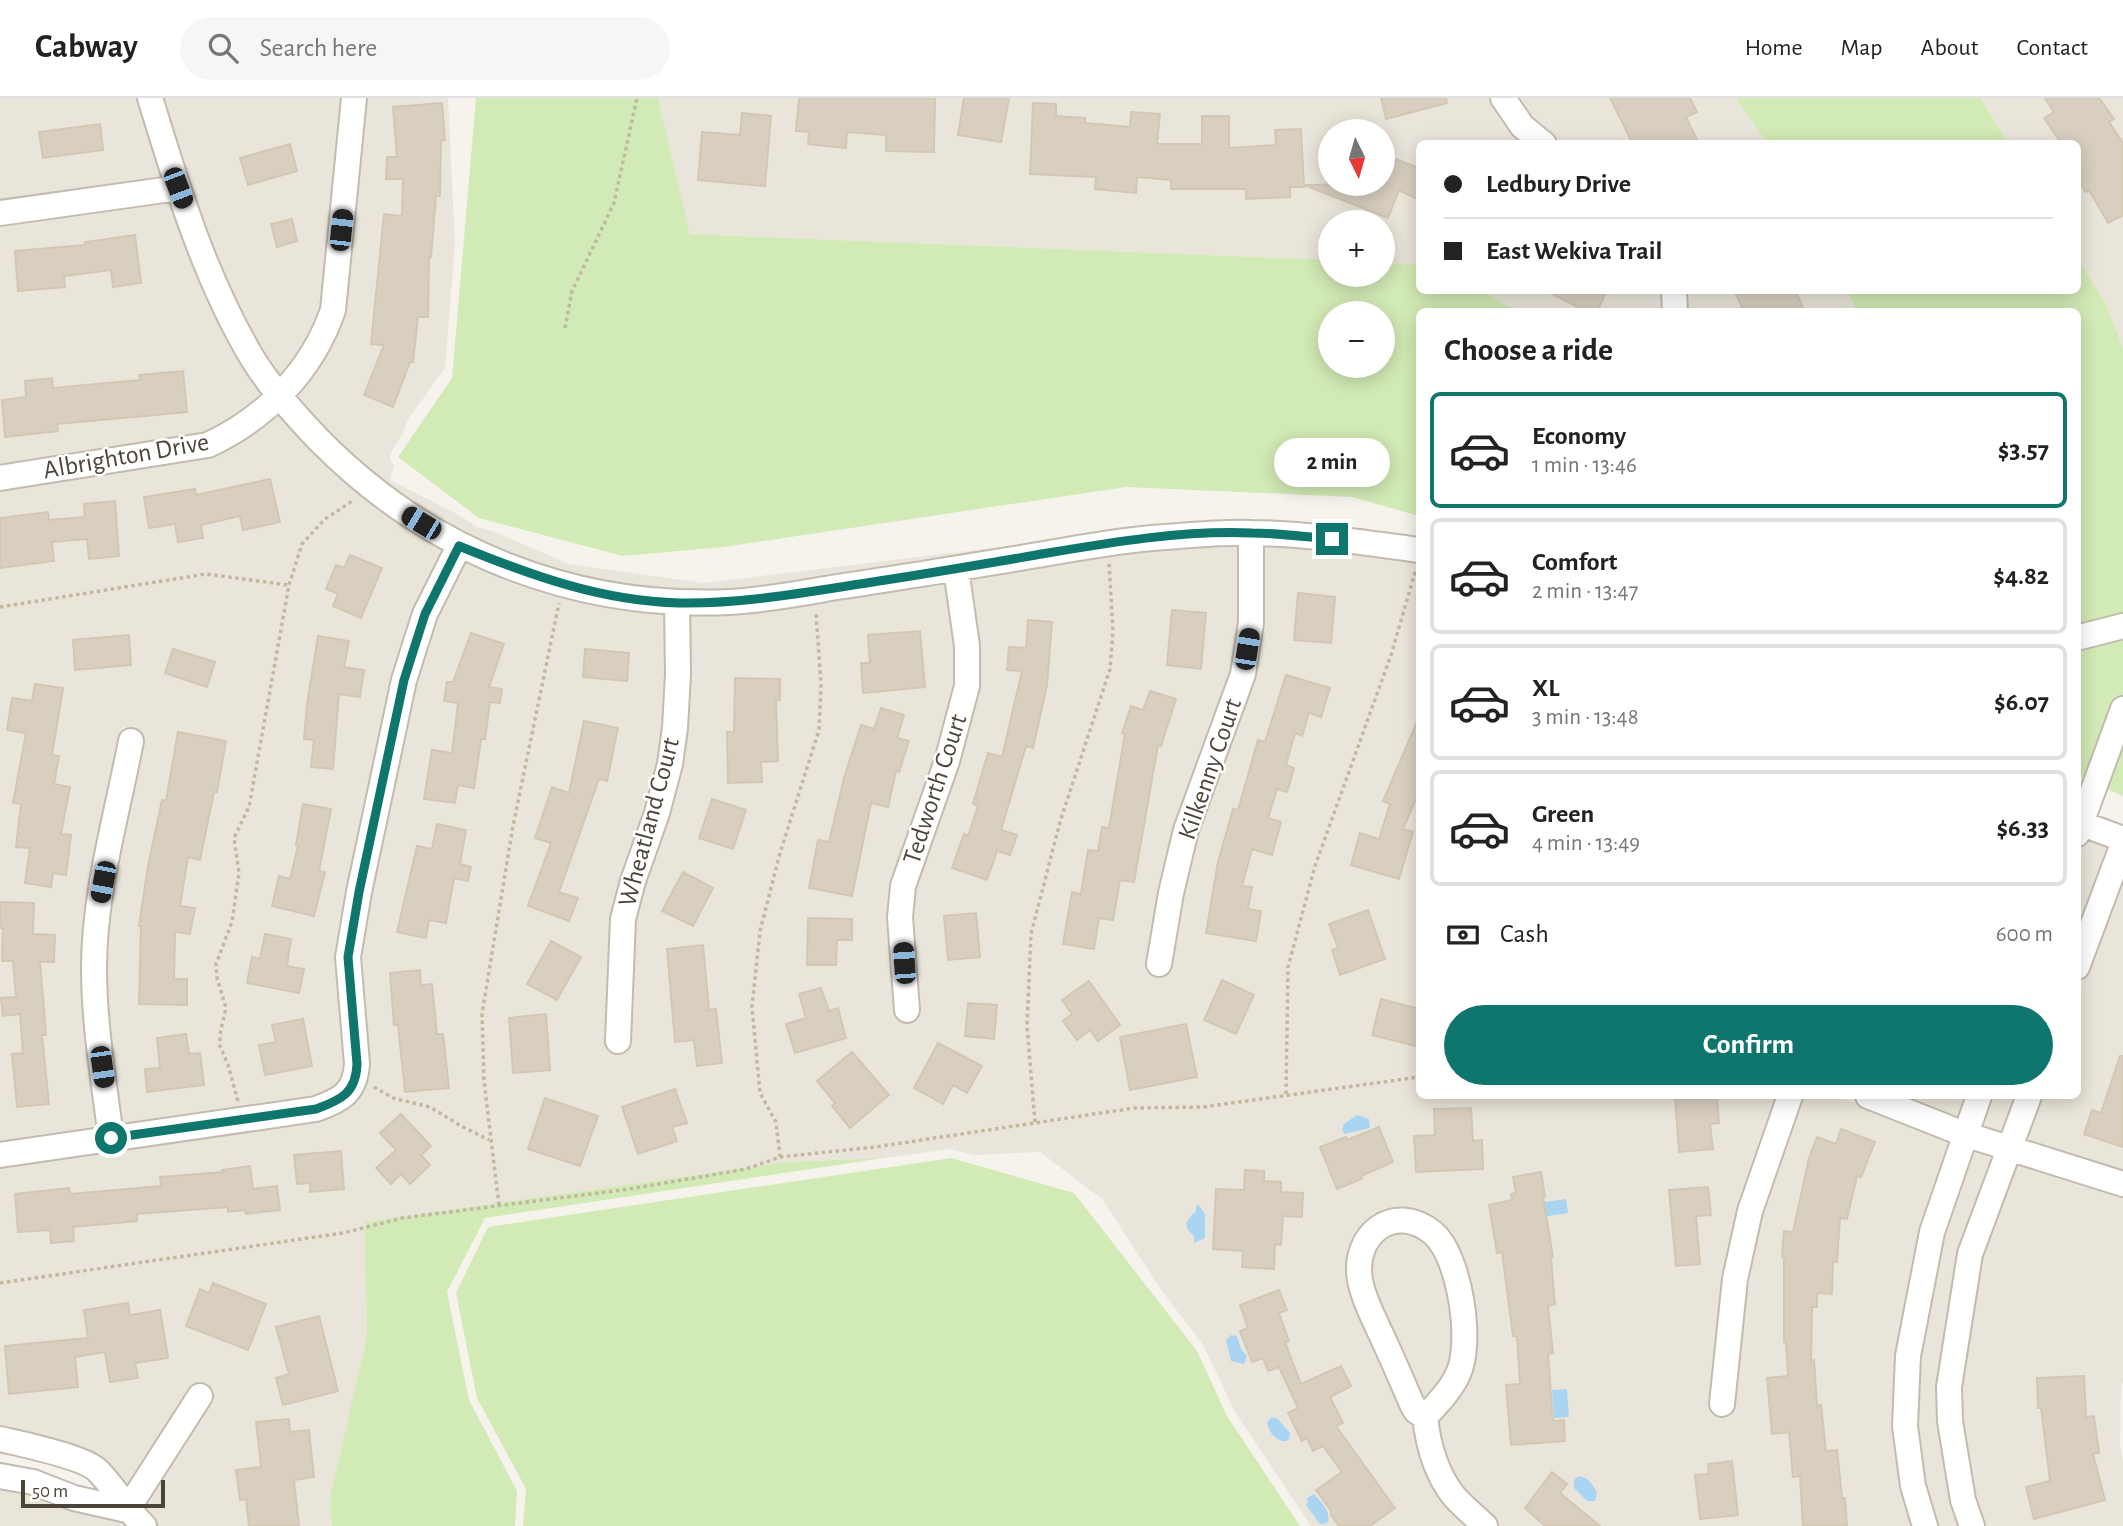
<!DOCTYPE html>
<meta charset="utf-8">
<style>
body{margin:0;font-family:"Alegreya Sans",sans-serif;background:#f6f6f6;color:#222;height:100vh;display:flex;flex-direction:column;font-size:26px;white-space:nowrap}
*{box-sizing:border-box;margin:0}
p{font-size:23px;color:#767676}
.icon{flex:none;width:38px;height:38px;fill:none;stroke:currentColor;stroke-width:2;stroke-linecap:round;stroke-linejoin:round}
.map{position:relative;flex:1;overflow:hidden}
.details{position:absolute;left:1416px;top:210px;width:665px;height:791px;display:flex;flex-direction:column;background:#fff;border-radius:10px;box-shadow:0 4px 18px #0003}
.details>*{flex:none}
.banner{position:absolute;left:1416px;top:42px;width:665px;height:154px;border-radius:10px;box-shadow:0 4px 18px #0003;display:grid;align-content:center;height:154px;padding:0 28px;background:#fff}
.needle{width:46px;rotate:175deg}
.buttons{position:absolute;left:1318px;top:21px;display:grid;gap:14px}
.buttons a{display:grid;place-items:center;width:77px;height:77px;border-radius:50%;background:#fff;box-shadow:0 4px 18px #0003;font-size:35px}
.scale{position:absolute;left:21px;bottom:18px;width:144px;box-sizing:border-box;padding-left:7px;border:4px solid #4b4439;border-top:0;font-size:19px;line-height:24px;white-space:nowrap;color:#4b4439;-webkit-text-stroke:5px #fff;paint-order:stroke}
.end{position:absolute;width:32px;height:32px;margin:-16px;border:9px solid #0f766e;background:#fff;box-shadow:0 0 0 4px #fff}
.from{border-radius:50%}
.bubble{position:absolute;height:49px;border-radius:24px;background:#fff;box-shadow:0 4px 18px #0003;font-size:23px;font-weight:700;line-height:49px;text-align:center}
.car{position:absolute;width:21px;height:42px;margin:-21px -10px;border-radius:9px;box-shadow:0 0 5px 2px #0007;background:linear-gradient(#222 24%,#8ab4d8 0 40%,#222 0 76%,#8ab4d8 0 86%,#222 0)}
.banner b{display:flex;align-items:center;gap:24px;height:66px;font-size:26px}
.banner b+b{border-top:2px solid #e0e0e0}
.banner i{width:18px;height:18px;background:#222}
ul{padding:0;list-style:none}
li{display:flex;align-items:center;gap:21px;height:116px;margin:0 14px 10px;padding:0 14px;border:4px solid #e0e0e0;border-radius:10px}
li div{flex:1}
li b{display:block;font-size:26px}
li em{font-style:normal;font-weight:700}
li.selected{border-color:#0f766e}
li>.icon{width:63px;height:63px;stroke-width:1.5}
h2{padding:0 28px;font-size:32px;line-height:84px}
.pay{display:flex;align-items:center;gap:18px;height:77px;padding:0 28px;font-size:26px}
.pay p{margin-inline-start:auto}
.primary-button{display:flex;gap:14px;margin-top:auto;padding:14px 28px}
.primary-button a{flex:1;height:80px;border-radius:42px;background:#0f766e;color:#fff;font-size:28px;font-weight:700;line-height:80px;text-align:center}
header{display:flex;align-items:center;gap:42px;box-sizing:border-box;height:98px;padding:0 35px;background:#fff;border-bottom:2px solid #e0e0e0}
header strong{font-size:33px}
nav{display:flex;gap:38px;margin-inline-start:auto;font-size:24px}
.search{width:490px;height:63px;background:#f6f6f6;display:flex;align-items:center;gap:18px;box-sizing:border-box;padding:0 24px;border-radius:38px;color:#767676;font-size:26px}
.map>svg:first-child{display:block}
.residential{fill:#eae5da;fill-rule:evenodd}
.green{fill:#d2eab5;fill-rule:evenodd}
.water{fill:#a9d4f2}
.building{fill:#d8cfc1;stroke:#d3c7b4;stroke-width:2}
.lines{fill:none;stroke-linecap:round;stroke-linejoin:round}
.minor-casing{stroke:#c2bbae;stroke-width:28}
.path{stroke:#c4b79f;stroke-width:3.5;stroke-dasharray:3.5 3.5;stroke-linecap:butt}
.minor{stroke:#fff;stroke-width:24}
.route{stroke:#0f766e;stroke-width:9}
.labels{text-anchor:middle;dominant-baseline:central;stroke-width:5;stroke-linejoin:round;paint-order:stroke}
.street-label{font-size:26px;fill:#4b4439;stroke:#fff}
</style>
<header>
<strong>Cabway</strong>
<div class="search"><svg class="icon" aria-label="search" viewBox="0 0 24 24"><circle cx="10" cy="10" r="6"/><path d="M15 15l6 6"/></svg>Search here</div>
<nav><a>Home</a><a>Map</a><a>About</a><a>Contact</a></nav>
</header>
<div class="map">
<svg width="2123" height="1428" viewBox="0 0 2123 1428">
<rect width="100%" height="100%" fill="#f6f3ec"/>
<!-- residential -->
<path class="residential" d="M0 0H139L165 80 0 103Z
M160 0H344L323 209 315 234 281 281 261 254 218 168Z
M364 0H448L455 146 445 270 407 323 403 336 390 356V362L394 367 390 382 461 418 477 429 495 434 569 466 703 485 1059 442 733 492 677 494 604 485 521 462 463 438 407 404 349 357 294 298 320 266Z
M658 0H1736L1767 45 1419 46V166L1383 165 1382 124H1330V162L690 136ZM1330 33H1382V86H1330Z
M1980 0H2123V250L2106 206 2077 159V46L2008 45Z
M172 102 266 296 228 325 205 337 0 368V126Z
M1484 193H1846L1857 213H1515Z
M279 313 336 374 365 399 398 423 445 452 394 578 346 976 331 994 313 1000 120 1028 106 920 104 868 108 810 143 635 124 629 89 806 100 1031 0 1046V391L210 358 239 345Z
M1242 446 1241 523 1233 573 1177 728 1161 793 1148 874 1167 878 1181 798 1196 736 1252 579 1261 525V447L1419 464V998H1779L1741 1110 1726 1179 1711 1316 1730 1319 1745 1183 1760 1116 1800 998H1838L1952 1042 1923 1132 1898 1257 1895 1329 1903 1390 1914 1428H1500L1461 1390 1445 1364 1437 1334 1436 1323 1466 1283 1475 1252 1474 1224 1461 1159 1453 1142 1441 1128 1429 1119 1406 1112H1394L1380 1115 1365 1126 1358 1134 1349 1170 1350 1185 1355 1203 1403 1311 1409 1319 1416 1325 1418 1340 1427 1372 1445 1403 1471 1428H1311L1234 1312 1203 1247 1162 1193 1102 1101 1040 1054 974 1057 950 1051 884 1060 786 1064 366 1124 367 1238 330 1405 332 1428H158L140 1410 214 1296 198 1283 126 1394 100 1360 46 1339 0 1330V1069L317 1022 342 1013 359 997 366 980V965L358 860 369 796 413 586 434 521 464 461 515 483 561 498 602 507 667 515 668 576 665 629 660 663 648 711 624 778 613 820 608 952 627 955 633 823 643 786 666 719 679 669 685 632 688 576 687 516 736 515 948 484 957 549V587L938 658 894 783 890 818 898 923 917 922 910 820 913 791 956 667 976 591V547L968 480 1109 456 1165 450Z
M2086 740 2111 749 2077 840V764Z
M2123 775V1075L2023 1043 2040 998H2077V898Z
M1898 998H1968L1959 1022Z
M1990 998H2019L2004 1037 1978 1028Z
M1971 1049 1996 1057 1961 1153V1428H1936L1923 1386 1915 1327 1918 1259 1942 1138Z
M2015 1064 2123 1098V1283L2121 1290 2120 1347 2123 1366V1428H1982L1973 1399 1959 1322V1290L1980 1159Z
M1397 1134 1420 1139 1428 1144 1443 1167 1455 1227 1449 1271 1424 1305 1374 1196 1370 1180 1374 1148Z
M0 1389 30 1395 122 1422 129 1428H0Z"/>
<!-- green -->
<path class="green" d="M476 0H658L690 136 1330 162V177H1382L1383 165 1419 166V192L1484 193 1515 213 1419 214V418L1352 399 1126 389 723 449 623 458 479 420 398 359 452 280ZM1330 215H1382V268H1330Z
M1736 0H1980L2008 45H1767Z
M2077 159 2106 206 2123 250V698L2077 677V214L1857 213 1846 193 2077 192Z
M884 1060 485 1120 447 1194 469 1302 517 1393 515 1428H332L329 1405 367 1238 365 1124 786 1064Z
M951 1060 1074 1095 1197 1253 1227 1318 1300 1428H523L526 1391 477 1300 456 1195 488 1129Z"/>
<!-- water -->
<path class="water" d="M1357 1017 1369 1021 1370 1030 1345 1036 1342 1032 1344 1026Z
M1566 1101 1568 1115 1541 1119 1539 1105Z
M1199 1107 1205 1116V1140L1194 1145V1138C1182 1129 1186 1122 1196 1113V1108Z
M1231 1237 1237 1238 1241 1251 1247 1258 1244 1266 1231 1263 1226 1242Z
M1567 1291 1569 1319 1554 1320 1552 1292Z
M1272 1319 1278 1321 1290 1335 1289 1341 1286 1343C1276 1344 1268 1333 1267 1324Z
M1579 1378C1590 1380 1592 1386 1597 1395L1595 1403H1587L1574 1390V1382Z
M1314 1396C1321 1404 1331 1413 1328 1424L1324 1426H1320L1306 1407 1308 1404 1306 1401Z"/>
<!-- building -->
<path class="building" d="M799 0H935L934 54 886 53V37L847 34 846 50 808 46 809 34 796 33Z
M964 0H1009L1001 44 958 37Z
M1381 0H1446L1447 5 1386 21Z
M1610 0H1690L1697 14 1686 19 1699 46H1633Z
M2045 0H2099L2114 21 2109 24 2123 45V117L2108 125 2089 92 2086 94 2077 81V46H2062L2044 20 2054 14Z
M442 5 445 42 441 43 440 98H436L431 159H429L428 219H418L413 264H410L393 309 364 297 384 247 371 246 384 116 402 118 403 81H386L387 59H397L393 9Z
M1033 5 1056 6V18L1085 20V25L1130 29 1131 14 1160 16 1157 46H1202V18H1229V50L1276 47 1275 32 1301 31 1304 89H1290V99L1246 101V91H1171V82L1137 79 1136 95 1095 91 1096 79 1030 76Z
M742 15 771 18 765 88 698 82 702 34 740 37Z
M100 26 103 52 43 60 39 34Z
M290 46 297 73 248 87 240 60Z
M1382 56 1419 70V102L1399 92 1388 120 1304 87 1382 86Z
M292 121 297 143 277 149 271 126Z
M135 137 141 185 113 189 111 172 64 178 65 189 18 193 15 153 85 147V144Z
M1545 192H1607L1597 214H1587Z
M1734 192H1795L1805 214H1744Z
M183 273 187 314 57 326 58 333 5 339 2 302 26 299 25 283 52 280 53 290 140 282 139 277Z
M270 381 280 424 243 432 240 418 201 427 203 440 178 444 175 426 149 430 144 399 195 391 196 397Z
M115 403 119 458 89 461 87 441 52 444 54 463 0 470V420L48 414 49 422 85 419 84 406Z
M350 457 382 470 361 520 333 508 338 496 326 491 336 467 344 470Z
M1298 495 1335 499 1331 545 1294 542Z
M1172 512 1206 515 1201 571 1167 567Z
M1028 522 1052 524 1047 587 1033 650 1026 648 1001 732 1017 737 1010 757 997 753 987 782 952 770 964 736 968 738 978 708 973 706 988 655 1002 659 1022 573 1007 572 1009 549 1026 550Z
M920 533 925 589 863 595 861 565H870L868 537Z
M471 535 504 546 489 589 502 591 500 605 490 604 485 641H481L474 690 458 687 455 705 424 701 432 652 452 655 458 605 444 603 447 584H453Z
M129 537 131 567 75 572 73 542Z
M318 538 349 543 344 569 364 572 360 599 339 596 333 671 311 669 314 642 304 641 307 606Z
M173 551 215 564 207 589 165 575Z
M585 551 629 555 627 583 583 579Z
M1286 577 1330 590 1321 619 1309 615 1302 638 1295 635 1286 667 1294 670 1287 694 1277 691 1268 720 1281 724 1272 757 1252 751 1242 788 1252 789 1248 811 1261 813 1256 843 1206 835 1218 764 1233 711 1238 712 1258 642 1265 644Z
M735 580 780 581V602H776L778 663 761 664 762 684 728 685 727 634H734Z
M35 586 63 590 52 657 59 658 54 686 70 689 61 736 71 737 66 777 53 775 51 789 25 785 30 750 16 749 21 706 13 705 26 635 7 632 12 600 32 603Z
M1150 593 1176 601 1161 648 1158 647 1134 784 1120 782 1113 822 1099 820 1094 851 1063 846 1072 794 1081 796 1088 752 1098 753 1102 729 1109 730 1125 636 1122 635 1131 608 1143 612Z
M881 610 904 617 897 640 909 643 899 674 896 673 888 709 871 705 852 798 809 790 818 742 829 744 844 680 861 627 874 631Z
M1419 619V694L1403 731 1413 734 1399 781 1351 767 1360 735 1379 741 1390 706 1383 703Z
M584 623 618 630 607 683 599 681 559 794 578 800 569 823 528 808 551 745 535 740 552 689 569 695Z
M178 634 226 643 217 694H214L200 762 188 759 180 808 195 810 190 836 175 834 174 881H187V907L139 906 141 828H139L148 768 162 702 166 703Z
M712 701 746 712 733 751 699 740Z
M303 706 331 711 319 773 325 774 314 818 272 808 279 778 290 781 298 748 296 747Z
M437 726 466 732 460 766 471 769 468 783 454 780 446 825 429 822 426 840 397 834 417 748 432 751Z
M683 774 713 790 693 828 662 813Z
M0 804 34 805 33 836 55 837 54 864H40L46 937H42L49 1006 17 1009 12 956 23 955 20 916 3 918 1 900 16 899 13 863H2L3 830H0Z
M1368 812 1385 861 1340 877 1332 852 1338 850 1329 826Z
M976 815 980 859 948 862 944 818Z
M808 820 852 821V842H837L836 867H807Z
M265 836 291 841 287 868 304 871 299 895 247 885 252 859 260 861Z
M551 843 581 859 557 902 527 886Z
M703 847 709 912 716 911 722 965 697 968 694 942 675 944 667 851Z
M420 872 421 887 432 886 437 936H443L449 990 405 994 398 927H394L390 875Z
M1222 882 1254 897 1236 936 1204 922Z
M1089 883 1120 927 1098 943 1090 932 1077 942 1063 923 1072 916 1062 902Z
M821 890 829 913 838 910 846 940 795 955 786 926 806 920 799 896Z
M1381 901 1419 911V949L1372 937Z
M968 905 997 907 994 941 965 938Z
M546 916 550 972 513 975 509 920Z
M303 921 312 968 265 977 259 947 276 944 272 927Z
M1186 926 1197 979 1130 992 1120 939Z
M186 936 189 956 200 955 204 987 147 994 145 971 160 970 157 940Z
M938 945 982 968 967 995 953 987 943 1006 914 990Z
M852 954 889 997 850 1030 832 1008 835 1005 817 983Z
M2120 958H2123V1049L2084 1036 2092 1012 2101 1015Z
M675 991 687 1025 672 1029 677 1043 638 1056 622 1009Z
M1675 998H1717L1719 1025 1710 1026 1713 1051 1679 1054Z
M545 1000 598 1018 580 1068 528 1051Z
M1471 1010 1473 1043 1482 1042 1483 1071 1416 1074 1414 1038 1435 1037 1434 1011Z
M401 1016 431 1048 421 1057 430 1067 410 1086 401 1076 391 1086 376 1070 396 1052 380 1035Z
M1379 1029 1393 1064 1361 1078 1362 1081 1337 1091 1320 1049 1346 1039 1347 1042Z
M1841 1031 1875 1044 1861 1079 1857 1078 1847 1121 1840 1120 1837 1164 1833 1163 1832 1196 1817 1195V1209H1812L1811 1263 1814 1262 1817 1308 1821 1307 1826 1353 1837 1352 1842 1400H1845L1847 1428H1803L1800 1378 1793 1379 1789 1334 1772 1336 1767 1280 1788 1278 1786 1244H1784V1160L1782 1159 1784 1133 1793 1134 1809 1060 1817 1039 1836 1046Z
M341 1053 344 1091 310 1094V1085L297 1086 294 1057Z
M250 1068 253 1091 277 1088 280 1112 246 1116 245 1112 228 1114V1109L137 1116V1123L73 1129 74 1143 51 1145 50 1132 18 1134 15 1096 69 1090 70 1096 161 1088 160 1079 223 1074 222 1072Z
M1245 1072 1264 1073V1083L1281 1084V1094L1303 1095 1302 1119 1283 1118 1281 1147 1275 1146 1274 1171 1242 1169 1243 1153 1213 1151 1216 1091 1244 1092Z
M1541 1074 1545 1098H1543L1553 1159 1551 1160 1555 1206 1548 1208 1553 1255 1548 1256 1553 1323 1564 1322 1565 1343 1511 1347 1506 1287 1520 1286 1517 1239 1513 1238 1502 1154 1497 1155 1489 1107 1512 1102 1511 1096 1516 1095 1513 1079Z
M1708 1089 1711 1117 1696 1118 1700 1166 1676 1168 1669 1092Z
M213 1185 266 1206 248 1252 186 1228 200 1191 209 1195Z
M1279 1192 1287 1212 1279 1215 1289 1243 1285 1244 1301 1286 1341 1268 1351 1288 1330 1299 1343 1325 1336 1328 1395 1410 1370 1428H1339L1331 1417V1413L1316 1392 1342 1374 1323 1348 1313 1353 1307 1340 1302 1343 1288 1315 1298 1310 1279 1269 1268 1273 1263 1260 1252 1264 1240 1233 1248 1230 1240 1207Z
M128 1205 130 1217 160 1212 168 1260 135 1265 138 1280 110 1284 105 1254 75 1259 78 1289 9 1296 5 1248 88 1240 84 1212Z
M319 1218 338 1293 283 1307 276 1280 289 1276 276 1229Z
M2084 1278 2086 1319 2094 1318 2099 1355 2093 1356 2105 1402 2034 1421 2026 1389 2050 1383 2041 1310H2038L2037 1280Z
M289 1321 290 1334 309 1332 314 1379 294 1382 299 1428H249L246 1401 240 1402 236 1372 261 1369 256 1324Z
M1732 1363 1738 1417 1700 1421 1695 1377 1709 1376 1708 1366Z
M1552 1374 1567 1386 1560 1395 1600 1428H1545L1525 1410Z"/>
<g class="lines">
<!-- minor casing -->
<g class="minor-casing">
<path id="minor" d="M150 0C177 88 204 178 251 258 269 288 295 317 319 342 429 454 573 511 730 504 766 502 802 495 837 489 898 480 959 470 1020 460 1068 452 1117 442 1165 439 1193 437 1222 434 1250 435 1307 435 1364 445 1419 452
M1503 0 1522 28 1544 46
M0 115 178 90
M1674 192 1675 214
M0 380 208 347C266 320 312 273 333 212L354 0
M2077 537 2080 539 2123 528
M2077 724 2123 741
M2077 736 2123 611
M1159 866 1171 795 1186 732 1243 576 1251 525V435
M2077 869 2123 746
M907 912 900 819 903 788 947 663 967 588V548L956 471
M618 943 623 821 633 783 657 715 670 666 675 630 678 576 677 505
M1868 998 1964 1036 2123 1086
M111 1040C104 984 94 927 94 870 94 794 117 717 131 643
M0 1057 316 1011C341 1002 355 995 357 966L348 859 359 794 404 582 425 516 459 448
M1722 1306 1735 1181 1750 1113 1790 998
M1425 1319C1437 1306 1451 1292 1458 1276 1473 1245 1460 1158 1433 1135 1394 1103 1352 1137 1360 1182 1363 1200 1372 1216 1379 1232 1391 1257 1401 1281 1412 1306L1416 1313 1425 1319C1428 1346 1436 1375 1453 1397 1462 1408 1475 1418 1485 1428
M0 1341C21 1346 85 1359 98 1373 115 1390 126 1411 144 1428
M0 1378 33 1384 74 1400 127 1412
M127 1412 200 1298
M1925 1428 1913 1388 1905 1328 1908 1258 1932 1134 1979 998
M1972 1428 1963 1402 1950 1323 1949 1289 1970 1156 2029 998"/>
</g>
<!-- path -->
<path class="path" d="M565 230 572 193 614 105 637 0
M0 509 206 476 288 487
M374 989 393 1000 430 1009 461 1028 489 1042
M1286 996 1288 869 1315 768 1391 557 1416 471
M238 1003 228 967 220 948V936L226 910 217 880 216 866 232 824 239 775 234 740 249 709 289 487 302 446 325 421 354 402
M1035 1024 1027 928 1031 836 1060 724 1110 571 1113 533 1109 465
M780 1059 776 1024 760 995 752 909 760 833 780 755 819 632 821 586 816 515
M499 1107 484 983 482 916 513 728 559 505
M0 1185 343 1135 402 1120 630 1091 746 1071 780 1059 875 1049 1134 1010 1203 1009 1419 979"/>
<!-- minor -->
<use href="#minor" class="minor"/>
</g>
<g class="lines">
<!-- route -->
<path class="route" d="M111 1040 316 1011C341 1002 356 995 357 966L348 859 359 794 404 582 425 516 459 448C530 477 601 503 679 505 746 506 813 493 879 483 931 475 984 466 1036 457 1107 445 1180 432 1252 435 1279 435 1305 439 1332 441"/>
</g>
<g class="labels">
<!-- street labels -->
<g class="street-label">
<text transform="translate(126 358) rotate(-10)">Albrighton Drive</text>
<text transform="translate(1210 671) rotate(-71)">Kilkenny Court</text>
<text transform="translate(935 691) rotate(-72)">Tedworth Court</text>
<text transform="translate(649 724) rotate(-75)">Wheatland Court</text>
</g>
</g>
</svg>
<div class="buttons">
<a><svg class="needle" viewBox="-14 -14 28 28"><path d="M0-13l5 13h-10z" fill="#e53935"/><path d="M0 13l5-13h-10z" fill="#767676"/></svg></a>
<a>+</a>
<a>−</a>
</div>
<div class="scale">50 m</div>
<i class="end from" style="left:111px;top:1040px"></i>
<i class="end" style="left:1332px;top:441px"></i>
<div class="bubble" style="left:1274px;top:340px;width:116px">2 min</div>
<i class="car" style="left:178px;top:90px;rotate:159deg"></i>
<i class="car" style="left:341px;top:132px;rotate:6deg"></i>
<i class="car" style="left:421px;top:425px;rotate:301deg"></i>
<i class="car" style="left:1247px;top:551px;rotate:9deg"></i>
<i class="car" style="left:103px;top:784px;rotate:191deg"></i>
<i class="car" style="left:904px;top:865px;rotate:356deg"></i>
<i class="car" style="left:102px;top:969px;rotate:172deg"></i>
<div class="banner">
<b><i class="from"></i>Ledbury Drive</b>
<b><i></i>East Wekiva Trail</b>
</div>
<section class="details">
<h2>Choose a ride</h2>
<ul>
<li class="selected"><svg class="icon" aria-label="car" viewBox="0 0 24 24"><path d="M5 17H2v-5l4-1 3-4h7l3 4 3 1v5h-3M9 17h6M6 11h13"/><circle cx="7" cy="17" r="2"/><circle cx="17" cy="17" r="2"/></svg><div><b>Economy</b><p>1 min · 13:46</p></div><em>$3.57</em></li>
<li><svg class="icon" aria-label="car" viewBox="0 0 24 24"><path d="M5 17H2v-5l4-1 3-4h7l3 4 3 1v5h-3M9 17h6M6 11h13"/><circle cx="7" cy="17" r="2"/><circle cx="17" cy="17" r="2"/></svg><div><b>Comfort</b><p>2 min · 13:47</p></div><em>$4.82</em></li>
<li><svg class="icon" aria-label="car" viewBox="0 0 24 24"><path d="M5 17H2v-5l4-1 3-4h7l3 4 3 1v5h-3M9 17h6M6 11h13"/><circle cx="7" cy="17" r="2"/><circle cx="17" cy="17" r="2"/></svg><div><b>XL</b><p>3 min · 13:48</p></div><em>$6.07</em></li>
<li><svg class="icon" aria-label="car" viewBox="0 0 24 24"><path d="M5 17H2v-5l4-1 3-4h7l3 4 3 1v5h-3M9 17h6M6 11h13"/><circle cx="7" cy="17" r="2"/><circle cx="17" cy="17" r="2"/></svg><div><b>Green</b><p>4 min · 13:49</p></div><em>$6.33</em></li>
</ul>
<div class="pay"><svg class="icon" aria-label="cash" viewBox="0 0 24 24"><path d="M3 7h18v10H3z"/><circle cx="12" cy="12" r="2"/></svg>Cash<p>600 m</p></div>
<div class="primary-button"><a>Confirm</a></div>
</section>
</div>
